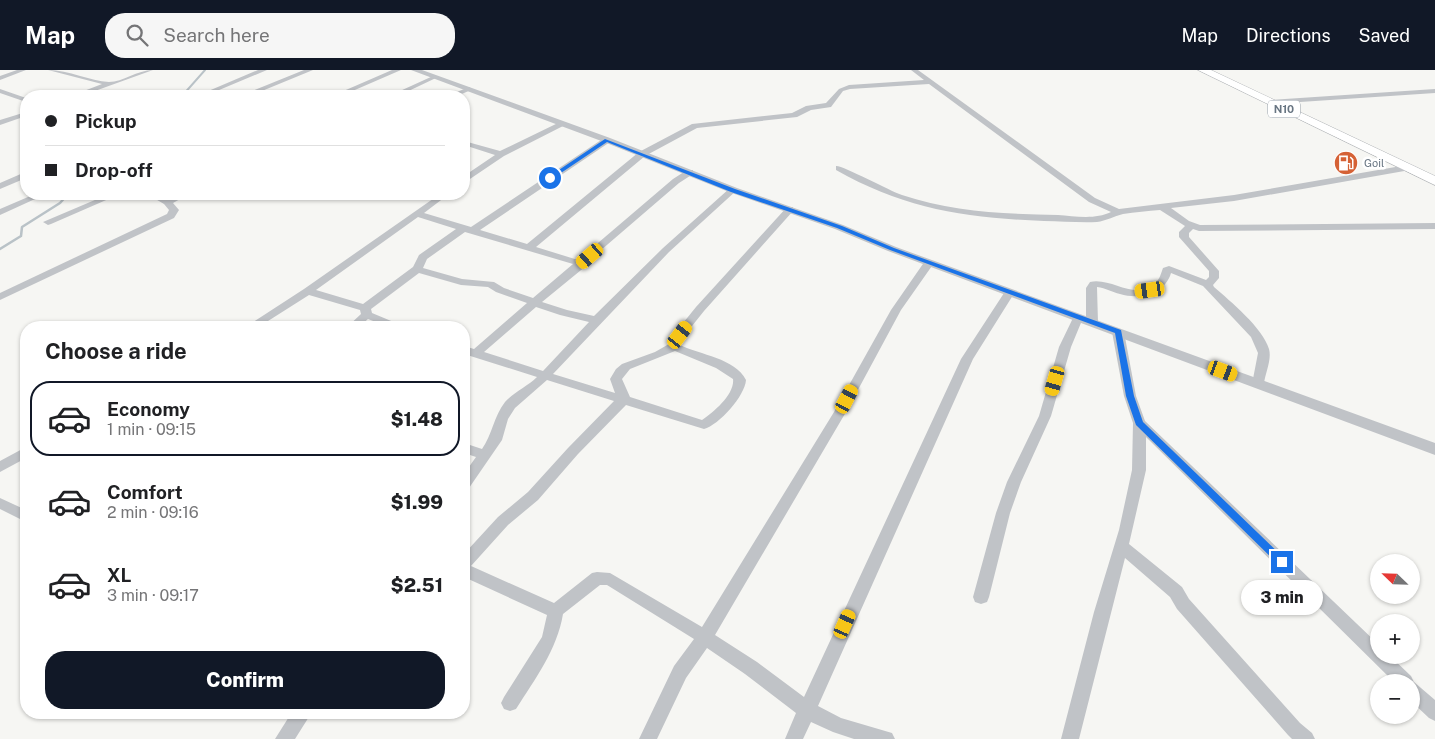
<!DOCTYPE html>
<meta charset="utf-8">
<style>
body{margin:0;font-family:"Public Sans",sans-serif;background:#f6f6f6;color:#202124;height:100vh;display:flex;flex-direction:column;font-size:19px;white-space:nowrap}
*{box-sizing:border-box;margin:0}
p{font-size:16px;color:#757577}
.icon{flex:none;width:28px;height:28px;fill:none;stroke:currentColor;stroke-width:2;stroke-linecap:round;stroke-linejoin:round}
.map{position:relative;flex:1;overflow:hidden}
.panel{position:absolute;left:20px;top:251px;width:450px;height:398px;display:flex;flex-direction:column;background:#fff;border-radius:20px;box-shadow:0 1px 4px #0004}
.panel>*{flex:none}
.banner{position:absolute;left:20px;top:20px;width:450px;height:110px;border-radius:20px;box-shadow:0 1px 4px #0004;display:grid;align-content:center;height:110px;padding:0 25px;background:#fff}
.needle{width:32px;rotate:293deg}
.controls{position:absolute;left:1370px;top:484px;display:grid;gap:10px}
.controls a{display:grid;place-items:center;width:50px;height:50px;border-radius:50%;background:#fff;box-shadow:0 1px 4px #0004;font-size:25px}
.end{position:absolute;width:22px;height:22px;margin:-11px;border:6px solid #1a73e8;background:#fff;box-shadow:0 0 0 2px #fff}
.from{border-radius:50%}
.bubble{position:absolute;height:35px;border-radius:18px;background:#fff;box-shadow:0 1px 4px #0004;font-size:16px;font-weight:800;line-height:35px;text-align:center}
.car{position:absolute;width:15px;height:30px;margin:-15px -8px;border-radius:6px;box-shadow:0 0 4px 1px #0007;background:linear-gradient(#f5c518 24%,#345 0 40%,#f5c518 0 76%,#345 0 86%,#f5c518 0)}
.banner b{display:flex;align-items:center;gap:18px;height:48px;font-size:19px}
.banner b+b{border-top:1px solid #e0e0e0}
.banner i{width:12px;height:12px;background:#202124}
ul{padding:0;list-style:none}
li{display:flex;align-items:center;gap:15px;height:75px;margin:0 10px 8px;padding:0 15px;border:2px solid transparent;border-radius:20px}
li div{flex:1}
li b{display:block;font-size:19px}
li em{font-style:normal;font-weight:800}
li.on{border-color:#111827}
li>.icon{width:45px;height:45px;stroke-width:1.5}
h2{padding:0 25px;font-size:22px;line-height:60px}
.button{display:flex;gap:10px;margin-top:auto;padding:10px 25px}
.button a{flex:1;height:58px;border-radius:20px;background:#111827;color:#fff;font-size:20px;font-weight:800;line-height:58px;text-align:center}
header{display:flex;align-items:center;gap:30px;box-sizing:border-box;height:70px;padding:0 25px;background:#111827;color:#fff}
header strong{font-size:24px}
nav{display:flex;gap:28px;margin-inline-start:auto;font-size:18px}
.search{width:350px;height:45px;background:#f6f6f6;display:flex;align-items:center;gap:12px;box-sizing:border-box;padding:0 18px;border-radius:20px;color:#757577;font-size:19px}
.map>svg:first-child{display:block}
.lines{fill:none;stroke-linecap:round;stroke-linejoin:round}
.stream-far1{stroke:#b9c2c7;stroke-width:2}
.stream{stroke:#b9c2c7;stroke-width:2.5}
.trunk-casing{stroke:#b3b6b9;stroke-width:1}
.minor{fill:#c0c3c7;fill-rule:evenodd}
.tertiary{fill:#c0c3c7;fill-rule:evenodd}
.trunk{fill:#fff;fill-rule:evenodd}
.route{fill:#1a73e8}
.labels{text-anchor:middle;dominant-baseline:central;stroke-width:5;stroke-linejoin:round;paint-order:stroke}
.shield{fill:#fff;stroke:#959ea8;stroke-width:1}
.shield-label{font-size:11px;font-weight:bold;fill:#687582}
.far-poi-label{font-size:11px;fill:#687582;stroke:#fff;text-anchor:start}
</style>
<header>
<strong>Map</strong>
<div class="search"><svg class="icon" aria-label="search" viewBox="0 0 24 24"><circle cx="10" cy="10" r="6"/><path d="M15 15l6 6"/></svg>Search here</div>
<nav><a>Map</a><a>Directions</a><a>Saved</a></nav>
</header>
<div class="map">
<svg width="1435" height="669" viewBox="0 0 1435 669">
<rect width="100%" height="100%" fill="#f6f6f3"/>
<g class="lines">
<!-- stream-far1 -->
<path class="stream-far1" d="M182 26 205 0"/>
<!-- stream -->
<path class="stream" d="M0 179 21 166 22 157 60 133 68 124"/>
<!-- trunk casing -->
<g class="trunk-casing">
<path id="trunk" d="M1198 0H1211L1435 106V115Z"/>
</g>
<!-- minor -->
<path class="minor" d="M17 0H26L0 10V6Z
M48 0C69 0 90 11 109 12 123 12 137 0 153 0L81 26H71L102 14Z
M258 0H267L212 23 206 22Z
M304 0H313L250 26H240Z
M392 0H401L341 26H332Z
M911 0H918L1095 128 1119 139 1234 125 1407 95 1410 96V100L1234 131 1171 138 1189 151 1200 155 1435 153V159L1199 161 1193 159 1189 163V167L1219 201V208L1213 215 1214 217C1230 231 1263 258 1269 279 1272 290 1265 303 1264 314L1258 318 1252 314 1258 283 1251 267 1203 216 1171 203C1165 224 1140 230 1120 224 1112 222 1106 218 1097 217L1098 253 1092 256 1086 253V218L1090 212C1113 207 1136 233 1156 212 1160 209 1161 203 1163 198L1169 196 1206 210 1209 207V201L1179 167V162L1185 156 1160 140C1148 141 1135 142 1123 144 1114 146 1106 151 1097 152 1080 153 1061 151 1044 151 965 148 905 139 836 100V96C842 95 890 121 902 125 952 142 1006 144 1058 145 1074 146 1095 150 1111 142L1089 132 929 14 850 19 843 21 831 37 811 40 797 47 697 58 645 86 536 177 578 190 673 109 687 100H693V104L679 113 586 193V196L542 232 567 240 594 246 663 178 730 118 737 120 669 182 553 304 615 323 610 309 616 299 622 294 655 282 669 274 675 263 696 237 787 137H793V141L704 241 684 266 680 275C700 285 735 288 746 310 745 326 719 355 704 359L626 335 578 384 538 430 508 455 471 496 554 533 592 503 597 502 610 503 702 557 834 342 891 240 925 191H933L934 193 901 240 846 342 715 565 757 592 804 627 961 289 1006 220H1014L1015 222 973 289 818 636 841 648 892 663 895 669H854L833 662 811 652 803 669H785L796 643 745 604 707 578 686 608 657 669H639L674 596 694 569 607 515H600L563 544C557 580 535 609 516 639L510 641 504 639 501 633 504 627 542 567 547 545 464 507V484L498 447 528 422 568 378 614 331 547 310 515 338 508 349 502 370 469 418 464 419V404L476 387 464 383V373L482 379C492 365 494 346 505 332 514 322 528 316 537 307L464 284V276L474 279 527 233 496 222 488 217 461 215 419 203 371 239 372 243 408 258H391L368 249 358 258H346L361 244 360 240 309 225 257 258H244L304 219 440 124H449L424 143 471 157 604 68H610V72L480 160 527 174 639 82 692 54 792 43 806 36 826 33 839 19 849 15 924 10ZM418 147 456 159 419 185 413 197 363 234 316 220ZM465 162 573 194 533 228 504 218 494 212 462 209 423 198 427 189ZM536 237 560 245 589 252 543 301 484 282ZM675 281 716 298 733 309C735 324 714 342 702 350L630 327 622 309 630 299Z
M433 6 438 7 398 26H389Z
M469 17 472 19 471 20 457 26H447Z
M0 19 26 28V32L0 23Z
M1435 19V23L1270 34 1266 32 1270 30Z
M26 42V46L0 55V50Z
M560 52 567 54 504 86 464 113V106L495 85 464 75V71L500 81Z
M23 103H26V108L0 119V113Z
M35 124H46L0 145V139Z
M109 124H120L51 154 48 155 43 152Z
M147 124H157L167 129 178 124H189L173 133 179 140 174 148 0 230V223L167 144 169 140 164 134Z
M1078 245 1083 248 1071 277 1051 346 1021 412 1010 443 989 527 987 532 981 534 975 532 973 527 996 443 1007 412 1039 346 1059 277 1073 248Z
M1118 259 1124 262 1136 326 1145 351 1379 575V585H1389L1411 606 1414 612 1435 630V651L1429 648 1411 631V612H1394L1146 367V400L1129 474 1182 517 1189 529 1300 653 1312 663 1315 669H1292L1288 665 1177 539 1170 527 1125 488 1079 669H1061L1094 542 1119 460 1132 400 1133 353 1124 326 1112 262Z
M26 377V388L0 402V391Z
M0 428 26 440V452L0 439Z
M292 642H312L295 669H275Z"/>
<!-- tertiary -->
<path class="tertiary" d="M411 0H422L610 68 737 118 843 155 896 177 1435 373V385L888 181 835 159 729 122 604 72Z"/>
<!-- trunk -->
<use href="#trunk" class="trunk"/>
</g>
<!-- route -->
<path class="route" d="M605 69 735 119 842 156 894 178 1121 260 1134 326 1143 352 1286 490V495H1279L1136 355 1126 326 1115 263 890 180 837 158 731 122 607 72 552 109 547 108Z"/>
<!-- icons -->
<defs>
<g id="fuel-disc" transform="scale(1.25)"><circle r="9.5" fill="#d56135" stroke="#fff"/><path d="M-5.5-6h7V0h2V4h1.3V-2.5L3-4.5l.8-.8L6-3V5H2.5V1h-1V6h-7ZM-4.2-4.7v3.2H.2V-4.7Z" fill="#fff"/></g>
</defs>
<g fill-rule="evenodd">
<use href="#fuel-disc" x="1346" y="93"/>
</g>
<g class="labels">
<!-- shield labels -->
<rect class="shield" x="1268" y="30.5" width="32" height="17" rx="4"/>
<g class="shield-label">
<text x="1284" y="39">N10</text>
</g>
<!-- far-poi labels -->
<g class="far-poi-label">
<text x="1364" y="93">Goil</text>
</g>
</g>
</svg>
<div class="controls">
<a><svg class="needle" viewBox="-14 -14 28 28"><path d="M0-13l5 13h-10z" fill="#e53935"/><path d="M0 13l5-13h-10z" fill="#757577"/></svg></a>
<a>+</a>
<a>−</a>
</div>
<i class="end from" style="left:550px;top:108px"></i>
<i class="end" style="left:1282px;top:492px"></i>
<div class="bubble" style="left:1241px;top:510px;width:82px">3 min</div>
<i class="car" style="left:590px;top:186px;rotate:229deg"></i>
<i class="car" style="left:1150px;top:220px;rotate:262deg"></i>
<i class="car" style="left:680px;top:265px;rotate:37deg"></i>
<i class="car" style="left:1223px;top:301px;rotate:110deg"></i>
<i class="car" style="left:1055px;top:311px;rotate:196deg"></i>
<i class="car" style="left:847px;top:329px;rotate:28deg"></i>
<i class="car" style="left:845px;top:554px;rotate:24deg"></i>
<div class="banner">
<b><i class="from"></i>Pickup</b>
<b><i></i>Drop-off</b>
</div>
<section class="panel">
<h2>Choose a ride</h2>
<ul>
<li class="on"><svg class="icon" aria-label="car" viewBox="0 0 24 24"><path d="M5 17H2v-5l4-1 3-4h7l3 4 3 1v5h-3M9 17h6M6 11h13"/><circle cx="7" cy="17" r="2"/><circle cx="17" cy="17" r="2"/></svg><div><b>Economy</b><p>1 min · 09:15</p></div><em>$1.48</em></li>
<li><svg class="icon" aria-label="car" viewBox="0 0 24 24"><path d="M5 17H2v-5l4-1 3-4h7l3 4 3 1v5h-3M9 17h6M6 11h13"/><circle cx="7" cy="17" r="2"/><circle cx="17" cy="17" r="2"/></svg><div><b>Comfort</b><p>2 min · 09:16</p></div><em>$1.99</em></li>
<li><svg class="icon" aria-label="car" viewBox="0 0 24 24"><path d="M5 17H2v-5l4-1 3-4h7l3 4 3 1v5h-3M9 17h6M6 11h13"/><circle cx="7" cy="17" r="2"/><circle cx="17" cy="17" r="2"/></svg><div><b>XL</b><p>3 min · 09:17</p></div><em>$2.51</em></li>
</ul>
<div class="button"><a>Confirm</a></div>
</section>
</div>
